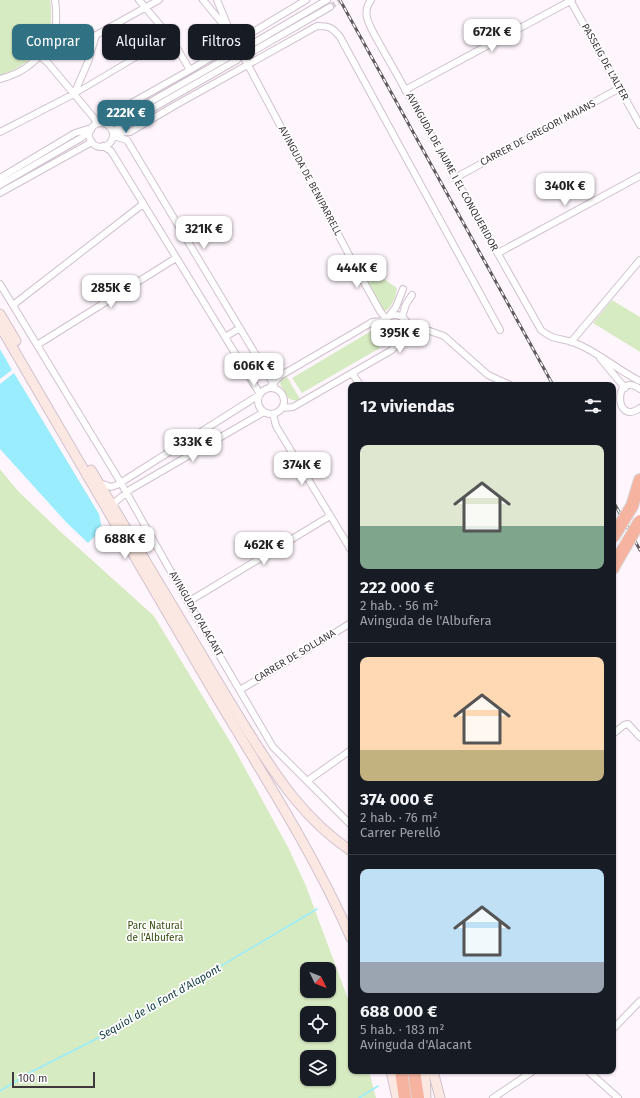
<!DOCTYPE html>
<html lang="es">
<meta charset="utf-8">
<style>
body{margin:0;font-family:"Fira Sans",sans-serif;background:#20242c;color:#f1f3f6;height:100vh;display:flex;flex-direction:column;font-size:15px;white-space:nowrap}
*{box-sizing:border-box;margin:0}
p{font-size:13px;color:#9ea1a6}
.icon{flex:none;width:22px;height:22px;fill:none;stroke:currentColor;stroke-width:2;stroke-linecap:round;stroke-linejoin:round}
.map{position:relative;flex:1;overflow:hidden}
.sheet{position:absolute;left:348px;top:382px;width:268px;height:692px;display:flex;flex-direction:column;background:#171b24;border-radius:8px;box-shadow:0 1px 3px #0004}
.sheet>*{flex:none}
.guide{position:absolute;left:12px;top:24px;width:276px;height:36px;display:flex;gap:8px}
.needle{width:26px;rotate:133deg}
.buttons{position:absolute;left:300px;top:962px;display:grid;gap:8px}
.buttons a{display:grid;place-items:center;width:36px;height:36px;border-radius:8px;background:#171b24;box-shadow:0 1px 3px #0004;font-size:20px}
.scale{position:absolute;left:12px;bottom:10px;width:83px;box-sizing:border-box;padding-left:4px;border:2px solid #3f393e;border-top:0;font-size:11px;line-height:14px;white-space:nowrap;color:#3f393e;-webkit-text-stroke:3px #fff;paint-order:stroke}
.price{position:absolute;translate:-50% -34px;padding:0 9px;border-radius:8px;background:#fff;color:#222;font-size:13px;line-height:26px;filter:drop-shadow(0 1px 2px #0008)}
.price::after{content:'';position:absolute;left:50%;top:24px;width:12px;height:9px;margin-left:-6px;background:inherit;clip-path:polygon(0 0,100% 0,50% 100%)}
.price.on{background:#307184;color:#fff}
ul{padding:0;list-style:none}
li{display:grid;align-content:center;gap:8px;height:212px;padding:0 12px}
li+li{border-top:1px solid #363941}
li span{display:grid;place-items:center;height:124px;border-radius:8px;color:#555}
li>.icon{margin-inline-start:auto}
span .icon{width:72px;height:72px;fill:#fffc;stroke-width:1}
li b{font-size:17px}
h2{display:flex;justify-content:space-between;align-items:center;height:48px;padding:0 12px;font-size:17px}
.pill{padding:0 14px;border-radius:8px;background:#171b24;box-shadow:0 1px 3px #0004;font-size:14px;line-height:36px}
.pill.on{background:#307184;color:#fff}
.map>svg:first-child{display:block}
</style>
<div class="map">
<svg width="640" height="1098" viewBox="0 0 640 1098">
<rect width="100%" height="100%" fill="#fff6fd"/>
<path fill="#d7ebc3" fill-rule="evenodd" d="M 0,0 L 50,0 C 52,13 52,31 45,43 C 37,57 16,71 0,75 Z
M 361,263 L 397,288 C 396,297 393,305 386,311 L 383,310 L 359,266 Z
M 612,300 L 640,317 L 640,352 L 593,323 Z
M 371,331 L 380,348 L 302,393 L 292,378 Z
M 286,375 L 300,399 L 297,401 L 289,399 L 280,384 L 282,378 Z
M 0,469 L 18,491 L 62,533 L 154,616 L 234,748 L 289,849 L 306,886 L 351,1007 L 351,1071 L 369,1071 L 376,1098 L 0,1098 ZM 307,969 L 329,969 L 329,991 L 307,991 ZM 307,1013 L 329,1013 L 329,1035 L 307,1035 ZM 307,1057 L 329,1057 L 329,1079 L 307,1079 Z"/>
<path fill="#9aedfc" d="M 0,349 L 12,370 L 0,379 Z
M 14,373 L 99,514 L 102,529 L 88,543 L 66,522 L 0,449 L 0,384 Z"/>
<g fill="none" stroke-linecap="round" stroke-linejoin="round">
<path stroke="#9aedfc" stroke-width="1.5" d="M 0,1091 L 29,1073 L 110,1032 L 317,909
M 359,1098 L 378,1086"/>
<path stroke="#d9d0d7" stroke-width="6" stroke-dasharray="6 3" stroke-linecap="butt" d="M 330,7 L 341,0"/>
<g stroke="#d0c1ce" stroke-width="7">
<path id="pedestrian" d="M 74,94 L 170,37"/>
</g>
<g stroke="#d0c1ce" stroke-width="8">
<path id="minor" d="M 139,0 L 170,37 L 190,70
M 203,0 L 232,35 L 356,268 L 380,311 L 386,319
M 217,0 L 227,24
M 371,0 C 362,12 368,22 374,34 L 541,330 C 556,342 560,337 575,343 C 599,352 617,370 640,381
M 570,0 L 640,125
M 247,47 L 327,0
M 250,53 L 330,7
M 41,57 L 48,63 L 94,118 L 97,124
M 0,79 C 12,76 23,71 32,63 C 55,43 59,30 55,0
M 405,90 L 572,0
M 102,123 L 112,114 L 190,70 L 306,0
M 104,123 L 124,117 L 234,54
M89 135a12 12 0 1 1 24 0a12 12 0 1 1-24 0Z
M 113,131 L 237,60
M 0,132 L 74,94 L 88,62 L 96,35 L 159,0
M 113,133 L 130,132 L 174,106 L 317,26 C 329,26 332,27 340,37 L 500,330
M 113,136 L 127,140 L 271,380 L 275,388
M 103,146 L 111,151 L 260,394
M 0,178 L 75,133 L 91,128
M 455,178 L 620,88
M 0,185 L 81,138 L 91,130
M 0,193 L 92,142
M 498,253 L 640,176
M 0,284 L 121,483 L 188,602 L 273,747 L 351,825
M 13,305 L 143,204
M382 328a13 13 0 1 1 26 0a13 13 0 1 1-26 0Z
M 389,316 L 396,307 L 403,289
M 402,317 L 406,304 L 412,295
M 408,331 L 424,329 L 444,336 L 488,375 L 510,385
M 225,337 L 240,328
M 571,342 L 640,260
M 37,345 L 176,258
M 600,358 L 625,388
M 352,373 L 360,385
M 270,387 L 280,376 L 369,324 L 372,322 L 384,321
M258 401a13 13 0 1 1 26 0a13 13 0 1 1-26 0Z
M 640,389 C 613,370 614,427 640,408
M 282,408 L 293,407 L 352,373 L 392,350 L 400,340
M 273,414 L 276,426 L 351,550
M 100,483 L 111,487 L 117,485 L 259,395
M 114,508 L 115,502 L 131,489 L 264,412
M 188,602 L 330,516
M 240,690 L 351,623
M 613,734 L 624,725 L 628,724 L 640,737
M 307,781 L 351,750
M 613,1029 L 640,1001
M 588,1071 L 618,1098
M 493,1098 L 533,1071"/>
</g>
<g stroke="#d0c1ce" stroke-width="11">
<path id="secondary" d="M 0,314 L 16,341
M 0,326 C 71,448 142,569 213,691 C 261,772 313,851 351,938
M 91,470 C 128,531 165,593 202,655 C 217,681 233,707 249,733 C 278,779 305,820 351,851
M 391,1071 L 397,1098
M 425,1071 L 426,1098
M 433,1071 L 440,1098"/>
</g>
<g stroke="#d9d7d8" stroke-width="14">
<path id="motorway" d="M 632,506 L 640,480
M 613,568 L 619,557
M 401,1071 L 405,1098
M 414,1071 L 418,1098"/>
</g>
<use href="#pedestrian" stroke="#fff" stroke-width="5"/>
<use href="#minor" stroke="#fff" stroke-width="6"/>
<use href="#secondary" stroke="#fce8e2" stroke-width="9"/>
<use href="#motorway" stroke="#f5b3a0" stroke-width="12"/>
<g stroke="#605a5f" stroke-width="3">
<path id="rail" d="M 340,0 L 553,385
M 613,501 L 640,550"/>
</g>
<use href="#rail" stroke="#fff" stroke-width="1.5" stroke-dasharray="4.5" stroke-linecap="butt"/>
<g stroke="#d9d7d8" stroke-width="14" stroke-linecap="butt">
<path id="motorway-bridge" d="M 613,537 L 632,506
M 619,557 L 640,521"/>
</g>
<use href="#motorway-bridge" stroke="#f5b3a0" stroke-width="12"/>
</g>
<g text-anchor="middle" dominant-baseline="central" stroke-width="3.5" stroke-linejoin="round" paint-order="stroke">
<g font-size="10" fill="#3f393e" stroke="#fff">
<text transform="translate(605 62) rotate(61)">PASSEIG DE L'ALTER</text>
<text transform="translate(538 133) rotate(-28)">CARRER DE GREGORI MAIANS</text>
<text transform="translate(452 172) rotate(61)">AVINGUDA DE JAUME I EL CONQUERIDOR</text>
<text transform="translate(310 181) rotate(62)">AVINGUDA DE BENIPARRELL</text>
<text transform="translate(196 614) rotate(60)">AVINGUDA D'ALACANT</text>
<text transform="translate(295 656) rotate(-31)">CARRER DE SOLLANA</text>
</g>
<g font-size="10" fill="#324a0c" stroke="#fff">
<text x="155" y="926">Parc Natural<tspan x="155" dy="12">de l'Albufera</tspan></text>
</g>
<g font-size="11" font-style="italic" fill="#113940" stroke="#fff">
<text transform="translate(160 1002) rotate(-30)">Sequiol de la Font d’Alapont</text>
</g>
</g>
</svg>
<div class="buttons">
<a><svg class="needle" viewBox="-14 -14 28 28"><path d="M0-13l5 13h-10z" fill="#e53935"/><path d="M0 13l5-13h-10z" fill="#9ea1a6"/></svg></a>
<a><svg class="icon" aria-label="locate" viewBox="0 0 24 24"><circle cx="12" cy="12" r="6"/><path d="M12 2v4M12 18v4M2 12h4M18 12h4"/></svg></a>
<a><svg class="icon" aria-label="layers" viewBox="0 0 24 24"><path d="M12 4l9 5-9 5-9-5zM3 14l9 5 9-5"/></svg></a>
</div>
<div class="scale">100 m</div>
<b class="price" style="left:492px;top:53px">672K €</b>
<b class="price on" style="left:126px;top:134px">222K €</b>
<b class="price" style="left:565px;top:207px">340K €</b>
<b class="price" style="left:204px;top:250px">321K €</b>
<b class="price" style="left:357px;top:289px">444K €</b>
<b class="price" style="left:111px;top:309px">285K €</b>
<b class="price" style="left:400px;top:354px">395K €</b>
<b class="price" style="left:254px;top:387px">606K €</b>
<b class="price" style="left:193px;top:463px">333K €</b>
<b class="price" style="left:302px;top:486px">374K €</b>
<b class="price" style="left:125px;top:560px">688K €</b>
<b class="price" style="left:264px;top:566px">462K €</b>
<div class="guide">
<a class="pill on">Comprar</a>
<a class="pill">Alquilar</a>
<a class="pill">Filtros</a>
</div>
<section class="sheet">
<h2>12 viviendas<svg class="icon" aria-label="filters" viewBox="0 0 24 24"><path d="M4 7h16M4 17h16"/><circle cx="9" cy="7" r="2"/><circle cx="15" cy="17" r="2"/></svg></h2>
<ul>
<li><span style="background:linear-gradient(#dfe7d0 65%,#7fa58c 0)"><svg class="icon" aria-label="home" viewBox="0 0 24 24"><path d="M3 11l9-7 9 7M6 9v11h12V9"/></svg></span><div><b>222 000 €</b><p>2 hab. · 56 m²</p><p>Avinguda de l'Albufera</p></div></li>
<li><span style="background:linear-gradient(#ffd9b3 75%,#c2b280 0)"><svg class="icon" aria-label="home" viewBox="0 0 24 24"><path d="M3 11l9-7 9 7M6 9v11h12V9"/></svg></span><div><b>374 000 €</b><p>2 hab. · 76 m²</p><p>Carrer Perelló</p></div></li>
<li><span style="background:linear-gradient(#bfe0f5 75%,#9aa5b1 0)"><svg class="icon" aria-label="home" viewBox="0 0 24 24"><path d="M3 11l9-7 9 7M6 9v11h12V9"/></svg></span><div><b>688 000 €</b><p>5 hab. · 183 m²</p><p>Avinguda d'Alacant</p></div></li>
</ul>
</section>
</div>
